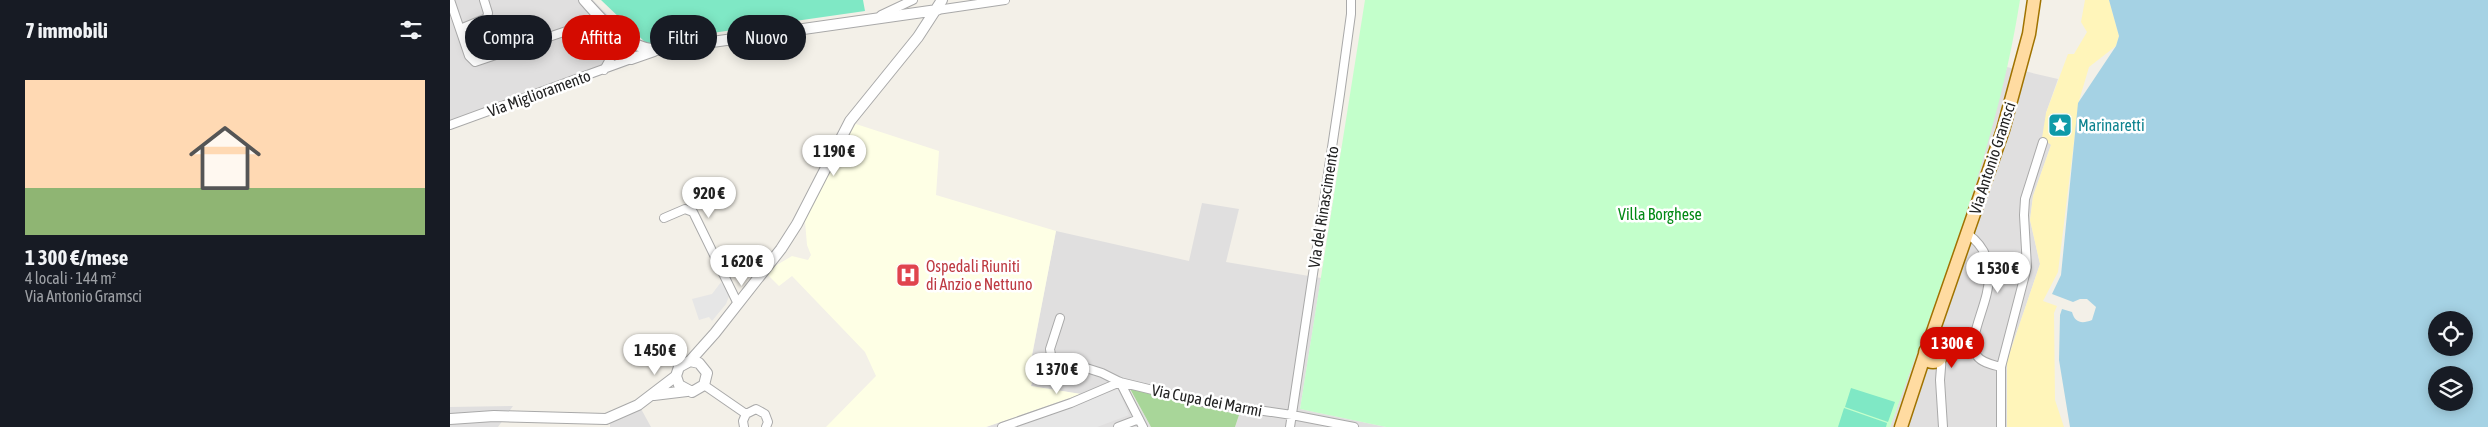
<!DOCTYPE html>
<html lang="it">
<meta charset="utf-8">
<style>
body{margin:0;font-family:"Asap Condensed",sans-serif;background:#242831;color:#f1f3f6;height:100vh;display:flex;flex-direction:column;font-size:19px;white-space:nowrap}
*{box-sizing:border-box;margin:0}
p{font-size:16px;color:#9ea1a6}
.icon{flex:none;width:28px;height:28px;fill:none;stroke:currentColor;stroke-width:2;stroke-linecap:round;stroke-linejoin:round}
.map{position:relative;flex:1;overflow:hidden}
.sheet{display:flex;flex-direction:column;background:#171b24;width:450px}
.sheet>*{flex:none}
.hud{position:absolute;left:15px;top:15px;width:475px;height:45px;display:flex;gap:10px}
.controls{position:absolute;left:1978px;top:311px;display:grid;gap:10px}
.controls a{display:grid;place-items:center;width:45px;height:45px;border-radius:50%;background:#171b24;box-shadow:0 2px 12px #0003;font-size:25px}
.price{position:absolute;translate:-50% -42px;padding:0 11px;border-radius:18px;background:#fff;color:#222;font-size:16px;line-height:32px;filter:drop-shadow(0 1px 2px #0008)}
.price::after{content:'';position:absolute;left:50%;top:30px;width:15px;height:11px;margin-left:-8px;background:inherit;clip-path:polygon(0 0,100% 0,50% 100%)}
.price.active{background:#d40b00;color:#fff}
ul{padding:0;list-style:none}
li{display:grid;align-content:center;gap:10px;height:265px;padding:0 25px}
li+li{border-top:1px solid #363941}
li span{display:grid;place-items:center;height:155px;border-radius:0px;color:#555}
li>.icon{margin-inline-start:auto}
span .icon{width:90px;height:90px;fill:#fffc;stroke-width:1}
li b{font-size:21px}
h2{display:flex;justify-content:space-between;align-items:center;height:60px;padding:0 25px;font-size:21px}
.chip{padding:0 18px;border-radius:22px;background:#171b24;box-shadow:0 2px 12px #0003;font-size:18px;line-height:45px}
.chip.active{background:#d40b00;color:#fff}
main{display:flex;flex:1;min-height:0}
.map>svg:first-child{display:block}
</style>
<main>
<section class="sheet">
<h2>7 immobili<svg class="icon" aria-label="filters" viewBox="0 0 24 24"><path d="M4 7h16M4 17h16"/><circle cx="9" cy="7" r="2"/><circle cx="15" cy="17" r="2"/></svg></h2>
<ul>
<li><span style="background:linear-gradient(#ffd9b3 70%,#8fb573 0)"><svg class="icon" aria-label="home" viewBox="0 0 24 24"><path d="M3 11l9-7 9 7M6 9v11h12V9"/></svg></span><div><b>1 300 €/mese</b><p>4 locali · 144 m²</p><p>Via Antonio Gramsci</p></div></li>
</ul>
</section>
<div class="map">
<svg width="2038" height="427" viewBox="0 0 2038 427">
<rect width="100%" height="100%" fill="#f3f0e8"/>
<path fill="#e0dfdf" d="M 0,0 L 143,0 L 200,58 L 0,128 Z
M 1557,67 L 1608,79 L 1596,113 L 1601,145 L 1583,196 L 1580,220 L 1590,264 L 1557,361 L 1557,427 L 1440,427 L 1516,211 Z
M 752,203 L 789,209 L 776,262 L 871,278 L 850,409 L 936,427 L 785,427 L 789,415 L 679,388 L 701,427 L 536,427 L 630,394 L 581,386 L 586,368 L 582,356 L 606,231 L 739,261 Z
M 63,406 L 48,427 L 0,427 L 0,407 Z
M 190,407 L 201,427 L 160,427 L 160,423 Z"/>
<path fill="#feffe5" d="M 406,124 L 489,151 L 486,195 L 606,231 L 582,355 L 586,368 L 581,386 L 631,394 L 536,427 L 376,427 L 426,376 L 415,352 L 342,276 L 329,286 L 317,274 L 325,266 L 342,256 L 358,260 L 361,255 L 357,245 L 355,221 L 394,142 Z"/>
<path fill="#a8d699" d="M 679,387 L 789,415 L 785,427 L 701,427 Z"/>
<path fill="#fff5ba" d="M 1635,0 L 1659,0 L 1669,36 L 1666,46 L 1639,67 L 1629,101 L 1608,272 L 1593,301 L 1607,306 L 1604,313 L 1605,400 L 1614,427 L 1557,427 L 1557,361 L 1590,264 L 1580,220 L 1583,196 L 1601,145 L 1592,138 L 1596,113 L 1618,54 L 1624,54 L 1637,32 L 1631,22 Z"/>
<path fill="#c3ffcb" d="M 915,0 L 1570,0 C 1547,147 1490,288 1440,427 L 936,427 L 850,409 Z"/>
<path fill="#7fe8c5" d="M 151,0 L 413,0 L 415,11 L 214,40 C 208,45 203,46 196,43 Z
M 1401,388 L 1445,402 L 1438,422 L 1395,407 Z
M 1394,408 L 1437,423 L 1436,427 L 1388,427 Z"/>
<path fill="#e6e6e6" d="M 271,282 L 280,294 L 276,304 L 262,321 L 259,317 L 249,320 L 242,299 L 262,294 Z
M 668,389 L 679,415 L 647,427 L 564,427 Z"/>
<path fill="#a5d2e4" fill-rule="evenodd" d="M 1659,0 L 2038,0 L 2038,427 L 1620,427 L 1609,360 L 1610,315 L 1612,309 L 1622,312 C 1625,323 1632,324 1642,320 L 1646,307 L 1637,299 L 1630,299 L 1623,302 L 1602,294 L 1611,275 L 1628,103 L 1666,46 L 1669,36 ZM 1986,320 L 2014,320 L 2014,348 L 1986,348 ZM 1986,375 L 2014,375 L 2014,402 L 1986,402 Z"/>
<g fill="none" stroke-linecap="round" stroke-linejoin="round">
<g stroke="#a9a9a9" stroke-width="10">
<path id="minor" d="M 0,0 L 19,56 L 25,62 L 152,19
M 487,10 L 555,0
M 431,15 L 463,0
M 10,29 L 37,18 L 38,13 L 34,0
M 154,70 L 164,52 L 164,39
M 0,125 L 181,59 L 164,39 L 158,28
M 214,218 L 235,209 L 243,212 L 288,304
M 1518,234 C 1569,272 1510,330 1527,356 C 1532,363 1544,365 1551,367
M 610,318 L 600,349 L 601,355 L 605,358 L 652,373 L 670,382 L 752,402 L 842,415 L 904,427
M 1492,355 L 1490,380 L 1493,427
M 254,385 L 296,414
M 294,427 L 293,421 L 296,414 L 306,409 L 315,414 L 318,422 L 316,427
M 552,427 L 621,403 L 670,382 L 693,427
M 668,427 L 689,419
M 840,427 L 890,94 L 901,14 L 901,0
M 1551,427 L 1551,367 L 1577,267 L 1574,215 L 1575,199 L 1593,142"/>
</g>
<g stroke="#a9a9a9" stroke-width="12">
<path id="tertiary" d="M 134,0 C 155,23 173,46 206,50 L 487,10
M 179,42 L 181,59 L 204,51
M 240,361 L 249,363 L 257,373 L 254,385 L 242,392 L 229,385 L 226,376 L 229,367 L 240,361 L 265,333 L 331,249 L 347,224 L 400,121 L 468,37 L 492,0
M 204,395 L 237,391
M 0,419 L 44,416 L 156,419 L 188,405 L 226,376"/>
</g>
<g stroke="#a07300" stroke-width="15">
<path id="primary" d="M1475 354a8 8 0 1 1 16 0a8 8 0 1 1-16 0Z
M 1477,349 L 1553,130 L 1579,34 L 1584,0
M 1451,427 L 1476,351"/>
</g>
<use href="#minor" stroke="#fff" stroke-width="8"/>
<use href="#tertiary" stroke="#fff" stroke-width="10"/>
<use href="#primary" stroke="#ffdba1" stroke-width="12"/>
</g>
<defs>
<g id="sight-square" transform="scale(1.25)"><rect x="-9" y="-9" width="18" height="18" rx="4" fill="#0f9aa8" stroke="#fff"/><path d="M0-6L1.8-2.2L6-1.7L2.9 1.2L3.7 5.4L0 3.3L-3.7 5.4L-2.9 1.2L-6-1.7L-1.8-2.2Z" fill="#fff"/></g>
<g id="hospital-square" transform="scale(1.25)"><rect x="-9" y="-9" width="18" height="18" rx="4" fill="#e0444e" stroke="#fff"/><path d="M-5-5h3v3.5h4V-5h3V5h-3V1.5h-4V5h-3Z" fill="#fff"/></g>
</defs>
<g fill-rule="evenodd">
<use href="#sight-square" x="1610" y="125"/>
<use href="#hospital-square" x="458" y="275"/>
</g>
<g text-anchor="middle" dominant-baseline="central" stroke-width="5" stroke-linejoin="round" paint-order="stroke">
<g font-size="16" fill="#222" stroke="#fff">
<text transform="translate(89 93) rotate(-20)">Via Miglioramento</text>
<text transform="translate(1542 158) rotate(-72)">Via Antonio Gramsci</text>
<text transform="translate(873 207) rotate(-81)">Via del Rinascimento</text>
<text transform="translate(757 400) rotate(11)">Via Cupa dei Marmi</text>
</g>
<g font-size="16" fill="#0d838f" stroke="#fff" text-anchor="start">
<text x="1628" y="125">Marinaretti</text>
</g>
<g font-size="16" fill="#028914" stroke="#fff">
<text x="1210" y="214">Villa Borghese</text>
</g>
<g font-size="16" fill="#be3a42" stroke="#fff" text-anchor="start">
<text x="476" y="266">Ospedali Riuniti<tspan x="476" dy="18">di Anzio e Nettuno</tspan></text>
</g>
</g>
</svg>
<div class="controls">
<a><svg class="icon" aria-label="locate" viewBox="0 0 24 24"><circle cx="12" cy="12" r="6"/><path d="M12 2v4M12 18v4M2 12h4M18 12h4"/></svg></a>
<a><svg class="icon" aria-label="layers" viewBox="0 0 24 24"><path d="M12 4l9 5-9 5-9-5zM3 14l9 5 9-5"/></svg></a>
</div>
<b class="price" style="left:384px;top:177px">1 190 €</b>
<b class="price" style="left:259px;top:219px">920 €</b>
<b class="price" style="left:292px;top:287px">1 620 €</b>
<b class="price" style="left:1548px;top:294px">1 530 €</b>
<b class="price active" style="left:1502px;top:369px">1 300 €</b>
<b class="price" style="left:205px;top:376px">1 450 €</b>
<b class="price" style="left:607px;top:395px">1 370 €</b>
<div class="hud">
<a class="chip">Compra</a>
<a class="chip active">Affitta</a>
<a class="chip">Filtri</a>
<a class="chip">Nuovo</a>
</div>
</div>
</main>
